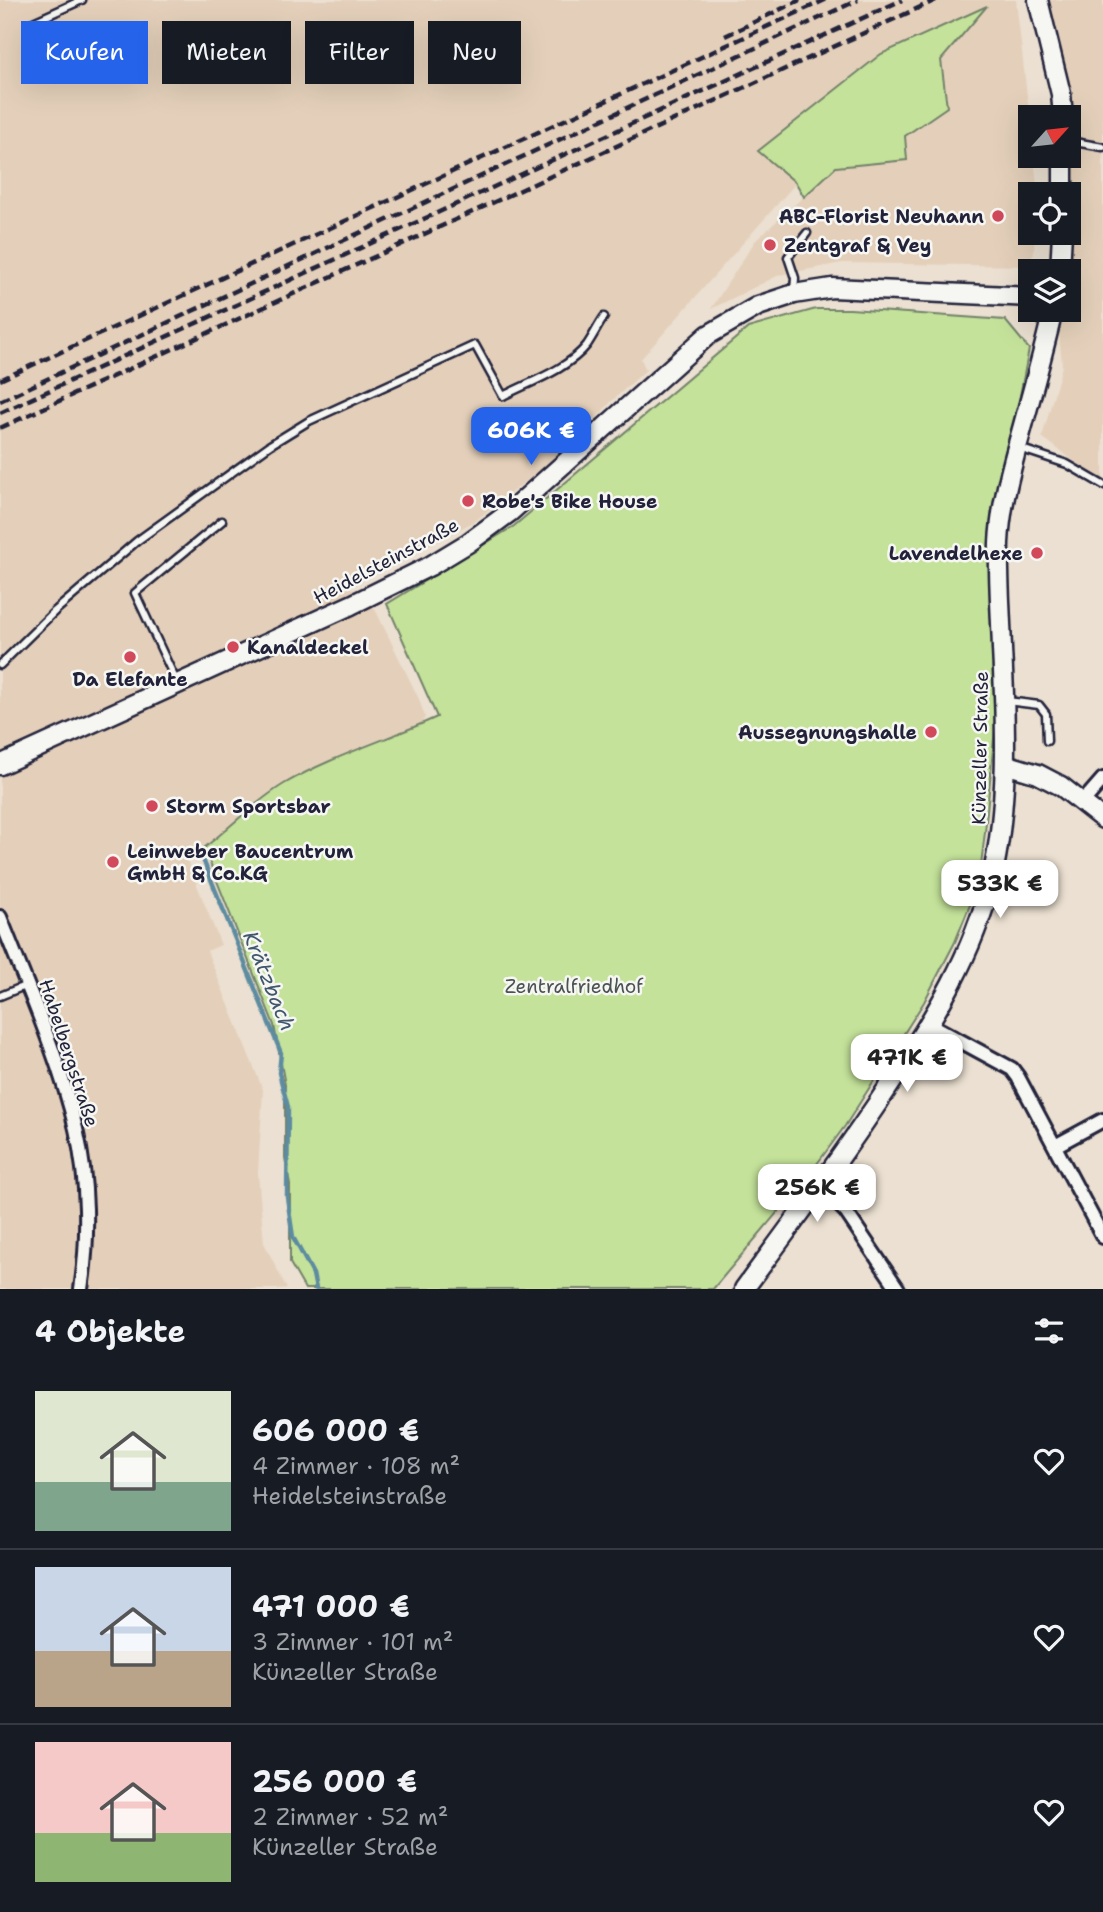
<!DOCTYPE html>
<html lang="de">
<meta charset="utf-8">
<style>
body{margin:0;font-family:"Shantell Sans",sans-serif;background:#20242c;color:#f1f3f6;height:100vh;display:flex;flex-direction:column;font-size:26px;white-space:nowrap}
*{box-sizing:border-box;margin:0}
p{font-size:23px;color:#9ea1a6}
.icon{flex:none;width:38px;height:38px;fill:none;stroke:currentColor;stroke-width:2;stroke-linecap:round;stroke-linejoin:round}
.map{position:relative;height:1289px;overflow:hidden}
.sheet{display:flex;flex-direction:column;background:#171b24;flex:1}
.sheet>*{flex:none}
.guide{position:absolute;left:21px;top:21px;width:700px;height:63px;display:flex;gap:14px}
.needle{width:46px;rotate:63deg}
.tools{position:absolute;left:1018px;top:105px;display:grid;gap:14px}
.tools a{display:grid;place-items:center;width:63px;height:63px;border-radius:0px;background:#171b24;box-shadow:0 7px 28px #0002;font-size:35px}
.price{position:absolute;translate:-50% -60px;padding:0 16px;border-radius:14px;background:#fff;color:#222;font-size:23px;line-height:46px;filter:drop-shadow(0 2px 4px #0008)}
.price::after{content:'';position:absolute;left:50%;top:42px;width:21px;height:16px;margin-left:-10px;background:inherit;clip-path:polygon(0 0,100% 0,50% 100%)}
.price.selected{background:#2563eb;color:#fff}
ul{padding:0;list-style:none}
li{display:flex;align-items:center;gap:21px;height:175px;padding:0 35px}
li+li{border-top:2px solid #363941}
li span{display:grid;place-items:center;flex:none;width:196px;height:140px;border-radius:0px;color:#555}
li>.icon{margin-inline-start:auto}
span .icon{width:84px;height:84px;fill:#fffc;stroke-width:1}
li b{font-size:30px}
h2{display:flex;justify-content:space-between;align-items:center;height:84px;padding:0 35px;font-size:30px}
.tag{padding:0 24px;border-radius:0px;background:#171b24;box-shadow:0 7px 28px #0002;font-size:24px;line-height:63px}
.tag.selected{background:#2563eb;color:#fff}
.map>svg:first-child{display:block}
</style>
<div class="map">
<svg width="1103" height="1289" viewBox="0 0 1103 1289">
<rect width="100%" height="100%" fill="#ebe0d1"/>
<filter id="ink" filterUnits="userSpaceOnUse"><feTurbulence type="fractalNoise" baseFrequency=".0143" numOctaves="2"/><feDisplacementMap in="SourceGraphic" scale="14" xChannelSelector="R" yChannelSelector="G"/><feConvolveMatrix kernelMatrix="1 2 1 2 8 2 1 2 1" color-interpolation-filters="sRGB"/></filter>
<g filter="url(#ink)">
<path fill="#e4d0ba" d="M 0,0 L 1016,0 L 1031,130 L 1031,156 L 1034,156 L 1037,186 L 1037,194 L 1031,194 L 1031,233 L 1035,233 L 1034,253 L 1025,266 L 842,263 L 779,275 L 711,309 L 755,241 L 836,167 L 907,159 L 905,136 L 947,107 L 941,60 L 985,7 L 759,152 L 796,183 L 641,359 L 646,370 L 612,401 L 566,450 L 475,521 L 350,587 L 375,609 L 419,699 L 425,717 L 422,723 L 310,769 L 281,786 L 204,848 L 185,855 L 221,945 L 207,951 L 263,1090 L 258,1173 L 264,1243 L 287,1289 L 0,1289 Z
M 1040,0 L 1103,0 L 1103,483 L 1042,437 L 1062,366 L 1057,310 L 1069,310 L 1069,271 L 1060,271 L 1069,233 L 1069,117 Z"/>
<path fill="#c4e29a" stroke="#73826a" stroke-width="2" d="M 987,6 L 941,60 L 947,107 L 905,136 L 907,160 L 836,167 L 804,197 L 796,183 L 758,151 L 881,54 Z
M 816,309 L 850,309 L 1005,320 L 1029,349 L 1015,422 L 995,499 L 991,529 L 989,575 L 996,678 L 996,718 L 985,832 L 981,865 L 970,905 L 955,942 L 924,1002 L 845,1126 L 808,1176 L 713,1289 L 305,1289 L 290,1263 L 290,1185 L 285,1158 L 285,1085 L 274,1025 L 204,848 C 230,827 256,801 284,784 C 332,756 387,740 437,717 L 387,604 L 514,526 L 748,328 Z"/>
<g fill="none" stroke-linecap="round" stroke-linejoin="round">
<path stroke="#5d8ba0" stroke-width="4.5" d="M 200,852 L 281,1053 L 279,1073 L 288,1107 L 287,1197 L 293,1237 L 313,1274 L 316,1289"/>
<g stroke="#22223b" stroke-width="11">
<path id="lane" d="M 31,23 L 82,0
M 1069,141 L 1103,147
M 794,292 L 795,278 L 788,257 L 807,233
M 1019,448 L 1067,464 L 1103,485
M 0,665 L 55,611 L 137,541 L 270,445 L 309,421 L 475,345 L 503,396 C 530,382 567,370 587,345 C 593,336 598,326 604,317
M 177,683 L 135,593 L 222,521
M 1007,701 L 1039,705 L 1046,714 L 1047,741
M 0,996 L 27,985"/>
</g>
<g stroke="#22223b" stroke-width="18">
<path id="street" d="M 1082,803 L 1103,779
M 0,917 C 27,986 59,1057 76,1129 C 88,1180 89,1238 81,1289
M 929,1024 L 1012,1069 L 1018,1077 L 1103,1237
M 1055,1146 L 1103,1120
M 821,1187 L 846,1212 L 898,1289"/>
</g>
<g stroke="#22223b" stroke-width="23">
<path id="secondary" d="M 1038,0 L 1061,94 L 1063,117
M 1063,194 L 1063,156
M 1060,271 L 1062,233
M 1005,764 L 1038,774 L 1061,786 L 1103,819
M 0,765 L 351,605 L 430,566 L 468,543 L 510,512 L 708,335 L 758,306 L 794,294 L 832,288 L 1031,297
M 744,1289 C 796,1219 847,1150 895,1077 C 935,1016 973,954 991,882 C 1009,806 1006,727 1002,649 C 1001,614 998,578 999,543 C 1001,500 1014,459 1025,418 C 1035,382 1045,346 1053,310"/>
</g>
<use href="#lane" stroke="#f6f6f2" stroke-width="6"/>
<use href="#street" stroke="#f6f6f2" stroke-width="12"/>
<use href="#secondary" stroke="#f6f6f2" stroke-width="18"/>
<path stroke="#22223b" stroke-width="4.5" stroke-dasharray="10 5" stroke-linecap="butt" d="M 725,36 L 800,0
M 0,380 L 825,0
M 0,401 L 858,0
M 0,413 L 902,0
M 0,428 L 936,0"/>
</g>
</g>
<g fill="#d1495b" stroke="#f6f6f2" stroke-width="2.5">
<circle cx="998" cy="216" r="7"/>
<circle cx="770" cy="245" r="7"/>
<circle cx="468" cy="501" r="7"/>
<circle cx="1037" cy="553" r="7"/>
<circle cx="233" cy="647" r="7"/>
<circle cx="130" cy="657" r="7"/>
<circle cx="931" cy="732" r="7"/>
<circle cx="152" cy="806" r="7"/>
<circle cx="113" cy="862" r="7"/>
</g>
<g text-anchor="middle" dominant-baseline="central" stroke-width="5" stroke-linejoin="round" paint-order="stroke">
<g font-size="19" font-weight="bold" fill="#22223b" stroke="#f6f6f2" text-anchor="start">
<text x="984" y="216" text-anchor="end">ABC-Florist Neuhann</text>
<text x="784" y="245">Zentgraf &amp; Vey</text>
<text x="482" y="501">Robe's Bike House</text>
<text x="1023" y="553" text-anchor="end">Lavendelhexe</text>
<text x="247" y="647">Kanaldeckel</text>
<text x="130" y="679" text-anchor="middle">Da Elefante</text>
<text x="917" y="732" text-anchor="end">Aussegnungshalle</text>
<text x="166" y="806">Storm Sportsbar</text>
<text x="127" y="851">Leinweber Baucentrum<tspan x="127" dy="22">GmbH &amp; Co.KG</tspan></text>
</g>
<g font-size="19" fill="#22223b" stroke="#f6f6f2">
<text transform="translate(386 561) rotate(-28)">Heidelsteinstraße</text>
<text transform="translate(980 748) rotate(-89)">Künzeller Straße</text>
<text transform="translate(69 1053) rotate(72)">Habelbergstraße</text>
</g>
<g font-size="19" fill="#4a5253" stroke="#f6f6f2">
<text x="574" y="986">Zentralfriedhof</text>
</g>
<g font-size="21" font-style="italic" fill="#40576e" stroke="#f6f6f2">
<text transform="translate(269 981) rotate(68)">Krätzbach</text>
</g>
</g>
</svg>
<div class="tools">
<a><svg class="needle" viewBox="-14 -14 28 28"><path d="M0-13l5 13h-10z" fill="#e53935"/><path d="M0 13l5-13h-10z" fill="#9ea1a6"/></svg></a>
<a><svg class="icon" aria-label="locate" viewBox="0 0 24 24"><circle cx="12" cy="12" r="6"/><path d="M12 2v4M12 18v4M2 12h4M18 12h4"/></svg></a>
<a><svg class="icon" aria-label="layers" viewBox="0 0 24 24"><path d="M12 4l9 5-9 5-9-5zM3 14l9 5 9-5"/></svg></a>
</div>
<b class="price selected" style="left:531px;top:467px">606K €</b>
<b class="price" style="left:1000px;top:920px">533K €</b>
<b class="price" style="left:907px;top:1094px">471K €</b>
<b class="price" style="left:817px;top:1224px">256K €</b>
<div class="guide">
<a class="tag selected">Kaufen</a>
<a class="tag">Mieten</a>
<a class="tag">Filter</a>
<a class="tag">Neu</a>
</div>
</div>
<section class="sheet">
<h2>4 Objekte<svg class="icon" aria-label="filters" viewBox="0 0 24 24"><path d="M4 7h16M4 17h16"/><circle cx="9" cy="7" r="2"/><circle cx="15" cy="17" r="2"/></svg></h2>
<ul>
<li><span style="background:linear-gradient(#dfe7d0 65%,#7fa58c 0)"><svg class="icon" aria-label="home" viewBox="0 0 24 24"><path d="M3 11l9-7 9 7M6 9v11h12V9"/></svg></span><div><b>606 000 €</b><p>4 Zimmer · 108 m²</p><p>Heidelsteinstraße</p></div><svg class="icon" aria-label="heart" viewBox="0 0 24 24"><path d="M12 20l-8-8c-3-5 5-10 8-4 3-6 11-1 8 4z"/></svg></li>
<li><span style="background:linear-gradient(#c9d6e8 60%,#b9a48a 0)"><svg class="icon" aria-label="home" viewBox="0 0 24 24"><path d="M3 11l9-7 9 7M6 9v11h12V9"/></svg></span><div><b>471 000 €</b><p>3 Zimmer · 101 m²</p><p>Künzeller Straße</p></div><svg class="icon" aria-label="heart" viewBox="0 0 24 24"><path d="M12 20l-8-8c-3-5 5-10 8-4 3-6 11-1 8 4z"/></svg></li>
<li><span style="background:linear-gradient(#f6c9c9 65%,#8fb573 0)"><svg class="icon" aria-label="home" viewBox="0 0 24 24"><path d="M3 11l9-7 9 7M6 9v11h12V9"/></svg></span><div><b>256 000 €</b><p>2 Zimmer · 52 m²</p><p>Künzeller Straße</p></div><svg class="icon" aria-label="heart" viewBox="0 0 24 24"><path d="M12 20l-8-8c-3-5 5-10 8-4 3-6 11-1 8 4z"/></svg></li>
</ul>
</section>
